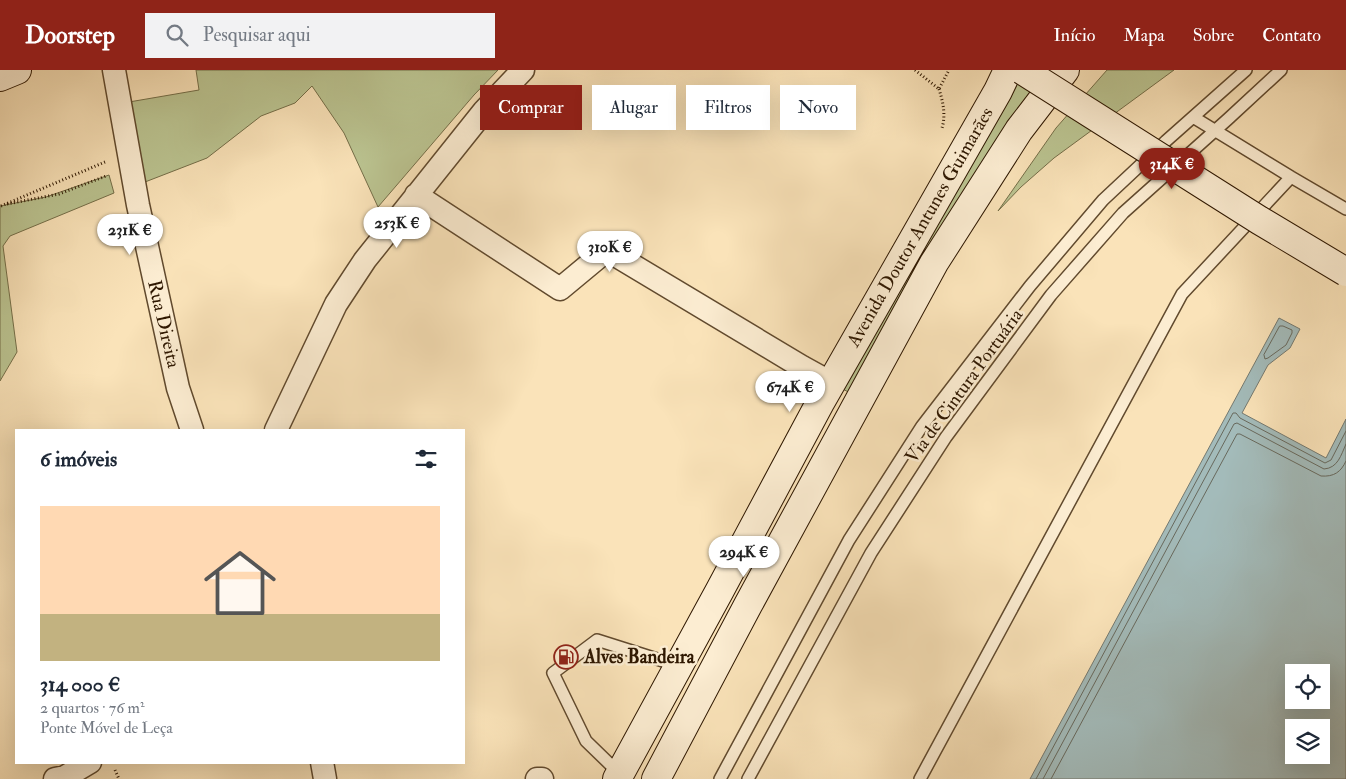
<!DOCTYPE html>
<html lang="pt">
<meta charset="utf-8">
<style>
body{margin:0;font-family:"IM FELL Double Pica",serif;background:#f2f2f3;color:#1f2937;height:100vh;display:flex;flex-direction:column;font-size:19px;white-space:nowrap}
*{box-sizing:border-box;margin:0}
p{font-size:16px;color:#747a83}
.icon{flex:none;width:28px;height:28px;fill:none;stroke:currentColor;stroke-width:2;stroke-linecap:round;stroke-linejoin:round}
.map{position:relative;flex:1;overflow:hidden}
.drawer{position:absolute;left:15px;top:359px;width:450px;height:335px;display:flex;flex-direction:column;background:#fff;border-radius:0px;box-shadow:0 5px 20px #0002}
.drawer>*{flex:none}
.banner{position:absolute;left:480px;top:15px;width:475px;height:45px;display:flex;gap:10px}
.tools{position:absolute;left:1285px;top:594px;display:grid;gap:10px}
.tools a{display:grid;place-items:center;width:45px;height:45px;border-radius:0px;background:#fff;box-shadow:0 5px 20px #0002;font-size:25px}
.price{position:absolute;translate:-50% -42px;padding:0 11px;border-radius:18px;background:#fff;color:#222;font-size:16px;line-height:32px;filter:drop-shadow(0 1px 2px #0008)}
.price::after{content:'';position:absolute;left:50%;top:30px;width:15px;height:11px;margin-left:-8px;background:inherit;clip-path:polygon(0 0,100% 0,50% 100%)}
.price.selected{background:#8f2418;color:#fff}
ul{padding:0;list-style:none}
li{display:grid;align-content:center;gap:10px;height:265px;padding:0 25px}
li span{display:grid;place-items:center;height:155px;border-radius:0px;color:#555}
li>.icon{margin-inline-start:auto}
span .icon{width:90px;height:90px;fill:#fffc;stroke-width:1}
li b{font-size:21px}
h2{display:flex;justify-content:space-between;align-items:center;height:60px;padding:0 25px;font-size:21px}
.tag{padding:0 18px;border-radius:0px;background:#fff;box-shadow:0 5px 20px #0002;font-size:18px;line-height:45px}
.tag.selected{background:#8f2418;color:#fff}
header{display:flex;align-items:center;gap:30px;box-sizing:border-box;height:70px;padding:0 25px;background:#8f2418;color:#fff}
header strong{font-size:24px}
nav{display:flex;gap:28px;margin-inline-start:auto;font-size:18px}
.search{width:350px;height:45px;background:#f2f2f3;display:flex;align-items:center;gap:12px;box-sizing:border-box;padding:0 18px;border-radius:0px;color:#747a83;font-size:19px}
.map>svg:first-child{display:block}
</style>
<header>
<strong>Doorstep</strong>
<div class="search"><svg class="icon" aria-label="search" viewBox="0 0 24 24"><circle cx="10" cy="10" r="6"/><path d="M15 15l6 6"/></svg>Pesquisar aqui</div>
<nav><a>Início</a><a>Mapa</a><a>Sobre</a><a>Contato</a></nav>
</header>
<div class="map">
<svg width="1346" height="709" viewBox="0 0 1346 709">
<rect width="100%" height="100%" fill="#fae3b9"/>
<filter id="stains"><feTurbulence type="fractalNoise" baseFrequency=".004" numOctaves="4"/><feColorMatrix values="0 0 0 0 .2 0 0 0 0 .09 0 0 0 0 .02 0 0 0 .5 -.17"/></filter>
<radialGradient id="worn" r=".72"><stop offset=".6" stop-color="#630" stop-opacity="0"/><stop offset="1" stop-color="#630" stop-opacity=".3"/></radialGradient>
<path fill="#bbc491" stroke="#746e48" d="M 196,0 L 498,0 L 474,25 L 378,137 L 344,63 L 312,16 L 295,33 L 261,46 L 207,88 L 145,112 L 129,32 L 199,20 Z
M 1008,0 L 1065,0 L 860,328 L 831,313 Z
M 1107,0 L 1174,0 L 1054,88 L 1021,117 L 998,141 L 1056,58 Z
M 109,105 L 114,123 L 10,166 L 3,176 L 17,282 L 0,311 L 0,136 L 46,127 Z"/>
<path fill="#a3bbba" stroke="#747970" fill-rule="evenodd" d="M 1279,248 L 1300,259 L 1290,278 L 1268,295 L 1242,343 L 1326,388 L 1346,349 L 1346,709 L 1030,709 ZM 1294,602 L 1321,602 L 1321,630 L 1294,630 ZM 1294,658 L 1321,658 L 1321,685 L 1294,685 Z"/>
<g fill="none" stroke-linecap="round" stroke-linejoin="round">
<path stroke="#68695d" stroke-width="1" d="M 1280,256 L 1283,256 L 1292,260 L 1292,263 L 1286,275 L 1268,288 L 1265,289 L 1264,285 Z
M 1036,709 L 1233,343 L 1236,343 L 1240,348 L 1325,393 L 1331,390 L 1346,361
M 1043,709 L 1234,354 L 1237,353 L 1324,399 C 1338,398 1341,385 1346,374
M 1051,709 L 1237,364 L 1240,364 L 1321,406 C 1334,407 1341,402 1346,391"/>
<g stroke="#614a2e" stroke-width="14">
<path id="lane" d="M 1193,47 L 1291,107 L 1346,139
M 620,704 L 586,671 L 553,603 L 597,570 L 679,596
M 720,709 L 849,470 L 922,356 L 1030,216 L 1103,130 L 1166,71 L 1246,0
M 748,709 L 871,483 L 946,367 L 1051,225 L 1123,143 L 1228,49 L 1281,0
M 920,709 L 1182,224 L 1291,107"/>
</g>
<g stroke="#614a2e" stroke-width="25">
<path id="street" d="M 114,0 L 138,135 L 178,318 L 192,360
M 416,125 L 560,219 L 607,180 L 802,297 L 831,313
M 276,360 L 336,234 L 365,190 L 484,41 L 523,0
M 322,692 L 325,709
M 55,709 L 65,707 L 90,692
M 537,709 L 542,709"/>
</g>
<g stroke="#2e1700" stroke-width="30">
<path id="secondary" d="M 0,7 L 17,0
M 617,709 L 720,520 L 821,331 L 998,21 L 1008,0
M 656,709 L 748,535 L 934,193 L 1019,60 L 1065,0"/>
</g>
<path stroke="#2e1700" stroke-width="3" stroke-dasharray="1 2.5" stroke-linecap="butt" d="M 915,0 L 939,19 L 949,0
M 939,19 C 943,32 946,45 942,58
M 7,134 L 59,124 L 106,106
M 1,136 L 105,92
M 115,700 L 119,709"/>
<use href="#lane" stroke="#fcedd2" stroke-width="11"/>
<use href="#street" stroke="#fcedd2" stroke-width="22"/>
<use href="#secondary" stroke="#fcedd2" stroke-width="28"/>
<g stroke="#2e1700" stroke-width="30" stroke-linecap="butt">
<path id="secondary-bridge" d="M 1022,0 L 1259,150 L 1346,202"/>
</g>
<use href="#secondary-bridge" stroke="#fcedd2" stroke-width="28"/>
</g>
<defs>
<g id="fuel-ring" transform="scale(1.25)"><circle r="9.5" fill="#fcedd2" stroke="#8f2418" stroke-width="1.5"/><path d="M-5.5-6h7V0h2V4h1.3V-2.5L3-4.5l.8-.8L6-3V5H2.5V1h-1V6h-7ZM-4.2-4.7v3.2H.2V-4.7Z" fill="#8f2418"/></g>
</defs>
<g fill-rule="evenodd">
<use href="#fuel-ring" x="566" y="587"/>
</g>
<g text-anchor="middle" dominant-baseline="central" stroke-width="5" stroke-linejoin="round" paint-order="stroke">
<g font-size="19" fill="#2e1700" stroke="#fcedd2">
<text transform="translate(920 157) rotate(-60)">Avenida Doutor Antunes Guimarães</text>
<text transform="translate(164 254) rotate(77)">Rua Direita</text>
<text transform="translate(964 316) rotate(-54)">Via de Cintura Portuária</text>
</g>
<g font-size="19" font-weight="bold" fill="#2e1700" stroke="#fcedd2" text-anchor="start">
<text x="584" y="587">Alves Bandeira</text>
</g>
</g>
<rect width="100%" height="100%" filter="url(#stains)"/>
<rect width="100%" height="100%" fill="url(#worn)"/>
</svg>
<div class="tools">
<a><svg class="icon" aria-label="locate" viewBox="0 0 24 24"><circle cx="12" cy="12" r="6"/><path d="M12 2v4M12 18v4M2 12h4M18 12h4"/></svg></a>
<a><svg class="icon" aria-label="layers" viewBox="0 0 24 24"><path d="M12 4l9 5-9 5-9-5zM3 14l9 5 9-5"/></svg></a>
</div>
<b class="price selected" style="left:1172px;top:120px">314K €</b>
<b class="price" style="left:397px;top:179px">253K €</b>
<b class="price" style="left:130px;top:186px">231K €</b>
<b class="price" style="left:610px;top:203px">310K €</b>
<b class="price" style="left:790px;top:343px">674K €</b>
<b class="price" style="left:744px;top:508px">294K €</b>
<div class="banner">
<a class="tag selected">Comprar</a>
<a class="tag">Alugar</a>
<a class="tag">Filtros</a>
<a class="tag">Novo</a>
</div>
<section class="drawer">
<h2>6 imóveis<svg class="icon" aria-label="filters" viewBox="0 0 24 24"><path d="M4 7h16M4 17h16"/><circle cx="9" cy="7" r="2"/><circle cx="15" cy="17" r="2"/></svg></h2>
<ul>
<li><span style="background:linear-gradient(#ffd9b3 70%,#c2b280 0)"><svg class="icon" aria-label="home" viewBox="0 0 24 24"><path d="M3 11l9-7 9 7M6 9v11h12V9"/></svg></span><div><b>314 000 €</b><p>2 quartos · 76 m²</p><p>Ponte Móvel de Leça</p></div></li>
</ul>
</section>
</div>
